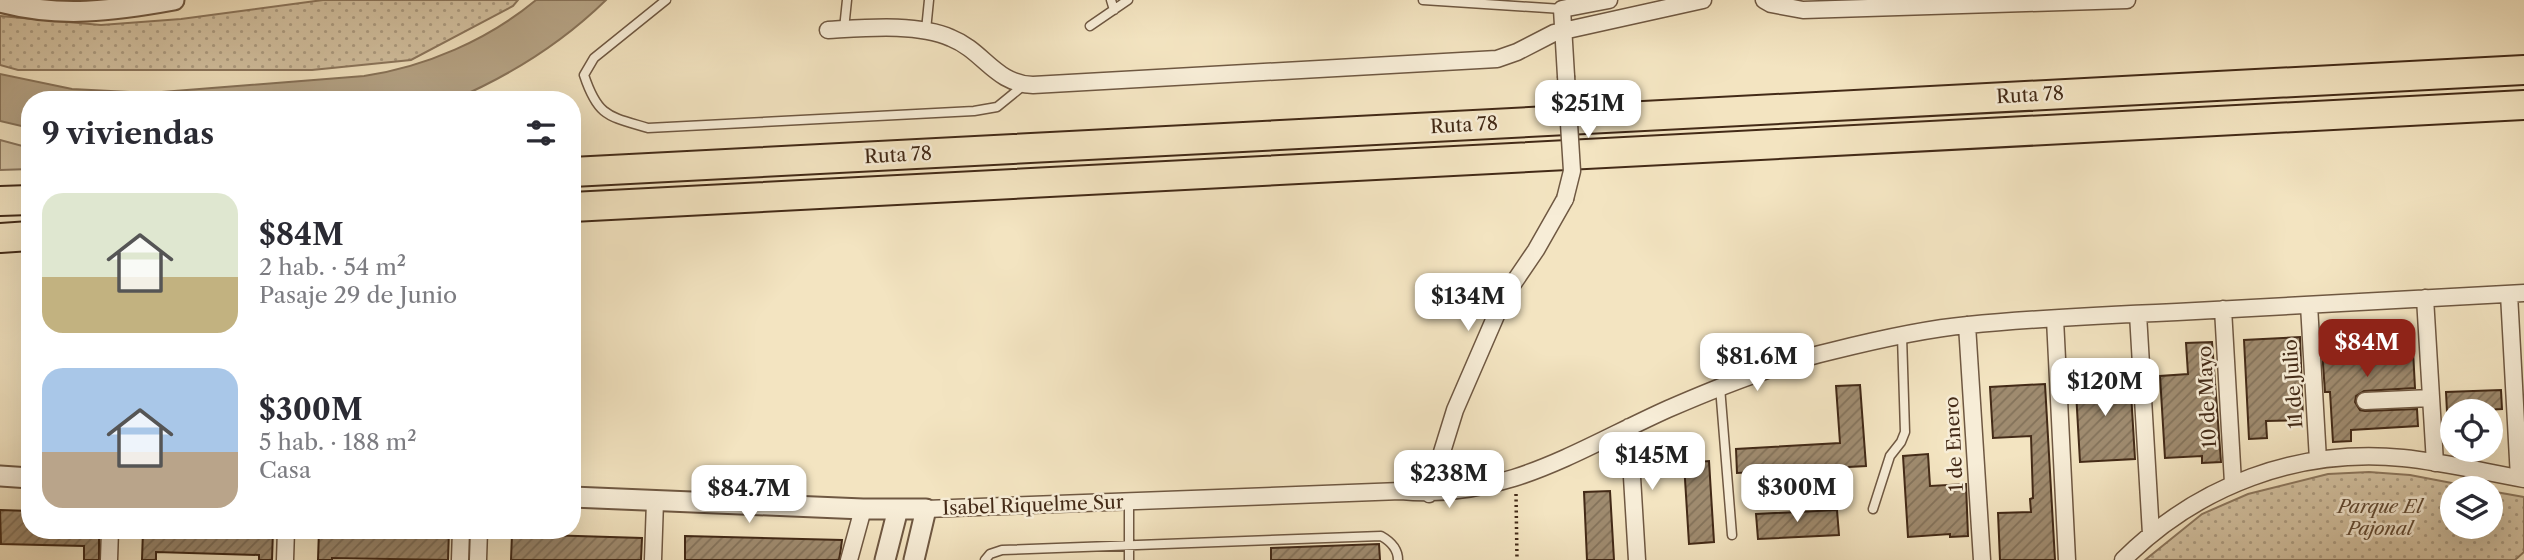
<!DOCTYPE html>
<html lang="es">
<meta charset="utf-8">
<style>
body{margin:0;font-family:"Libre Caslon Text",serif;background:#f2f2f3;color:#2b2b33;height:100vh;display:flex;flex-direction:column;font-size:26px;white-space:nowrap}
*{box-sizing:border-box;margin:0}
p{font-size:23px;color:#7c7c81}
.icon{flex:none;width:38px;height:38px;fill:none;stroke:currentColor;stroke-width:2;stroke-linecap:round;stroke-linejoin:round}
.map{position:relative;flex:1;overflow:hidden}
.panel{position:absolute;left:21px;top:91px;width:560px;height:448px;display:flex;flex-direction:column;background:#fff;border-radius:28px;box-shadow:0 7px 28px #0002}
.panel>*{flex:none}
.buttons{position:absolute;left:2440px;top:399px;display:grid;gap:14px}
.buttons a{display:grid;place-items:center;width:63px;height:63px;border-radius:50%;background:#fff;box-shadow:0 7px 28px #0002;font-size:35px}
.price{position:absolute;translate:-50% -60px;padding:0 16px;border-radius:14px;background:#fff;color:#222;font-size:23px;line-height:46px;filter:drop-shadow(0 2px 4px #0008)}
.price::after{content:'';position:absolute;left:50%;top:42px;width:21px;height:16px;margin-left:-10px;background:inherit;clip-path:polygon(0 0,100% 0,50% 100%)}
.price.current{background:#8f2418;color:#fff}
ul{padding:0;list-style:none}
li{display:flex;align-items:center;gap:21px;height:175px;padding:0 21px}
li span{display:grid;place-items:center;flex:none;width:196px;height:140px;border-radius:21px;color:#555}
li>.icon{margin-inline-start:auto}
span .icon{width:84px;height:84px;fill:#fffc;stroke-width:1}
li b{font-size:30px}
h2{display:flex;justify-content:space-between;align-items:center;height:84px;padding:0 21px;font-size:30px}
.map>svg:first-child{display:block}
</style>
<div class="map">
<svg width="2524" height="560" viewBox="0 0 2524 560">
<defs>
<pattern id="park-dots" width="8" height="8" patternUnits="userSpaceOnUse" patternTransform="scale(1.75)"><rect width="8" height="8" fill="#d5c4a4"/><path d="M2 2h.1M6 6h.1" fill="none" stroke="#ae9f85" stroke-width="1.8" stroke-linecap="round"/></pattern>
<pattern id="building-hatch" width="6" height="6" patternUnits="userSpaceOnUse" patternTransform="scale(1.75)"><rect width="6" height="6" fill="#9f8b6f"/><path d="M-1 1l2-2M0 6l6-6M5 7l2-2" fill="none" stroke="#83725a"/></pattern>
</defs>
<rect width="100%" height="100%" fill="#f3e4c1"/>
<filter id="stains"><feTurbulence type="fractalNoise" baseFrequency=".00286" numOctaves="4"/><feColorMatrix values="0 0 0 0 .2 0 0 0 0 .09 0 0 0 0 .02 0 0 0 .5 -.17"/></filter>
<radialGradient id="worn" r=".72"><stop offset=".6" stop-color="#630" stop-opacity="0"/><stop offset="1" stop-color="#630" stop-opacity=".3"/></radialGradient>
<path fill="#d5c4a4" stroke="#8c775e" stroke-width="2" d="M 0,140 L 30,148 L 30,169 L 0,170 Z"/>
<path fill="url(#park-dots)" stroke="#8c775e" stroke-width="2" d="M 323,0 L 518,0 L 513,6 L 411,60 L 312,70 L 18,70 L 0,65 L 0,16 L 101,25 L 181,19 Z
M 2369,472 L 2410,475 L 2478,488 L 2452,488 L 2452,527 L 2490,527 L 2490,491 L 2524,497 L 2524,552 L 2515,560 L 2145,560 L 2202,514 L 2248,494 L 2328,474 Z"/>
<path fill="#b7a587" stroke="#89745a" stroke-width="2" d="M 536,0 L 606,0 C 562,43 509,76 453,100 L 30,100 L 30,128 L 0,121 L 0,74 L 72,89 L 149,93 L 364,76 C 425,67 488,40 536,0 Z"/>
<path fill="url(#building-hatch)" stroke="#432a17" stroke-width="2" d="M 2412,331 L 2415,388 L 2364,391 L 2356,396 L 2355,402 L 2360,410 L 2365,411 L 2417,409 L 2418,426 L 2351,430 L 2351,441 L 2333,442 L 2330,392 L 2325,392 L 2321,336 Z
M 2300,337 L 2303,420 L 2266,421 L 2267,438 L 2249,439 L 2244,340 Z
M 2212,342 L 2221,462 L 2202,463 L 2202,456 L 2165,458 L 2160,376 L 2188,374 L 2186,343 Z
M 2094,373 L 2094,378 L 2130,376 L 2135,459 L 2080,462 L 2075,374 Z
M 2045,384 L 2055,560 L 2000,560 L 1998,513 L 2031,512 L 2030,499 L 2033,498 L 2031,436 L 1993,438 L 1990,387 Z
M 1860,385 L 1866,466 L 1737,473 L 1736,449 L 1840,443 L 1836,386 Z
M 2501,390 L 2502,409 L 2447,412 L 2446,392 Z
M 1928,454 L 1930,486 L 1966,484 L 1968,536 L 1950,537 L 1950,534 L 1908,537 L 1903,456 Z
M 1709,461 L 1714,542 L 1689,544 L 1684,463 Z
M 1610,491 L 1614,560 L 1587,560 L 1584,492 Z
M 0,510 L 30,511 L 30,530 L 99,530 L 99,560 L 84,560 L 84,546 L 1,544 Z
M 1837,510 L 1839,535 L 1758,539 L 1756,514 Z
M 143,530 L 273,530 L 272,560 L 259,560 L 259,555 L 156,552 L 156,560 L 142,560 Z
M 319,530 L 449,530 L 448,560 L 332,558 L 332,560 L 318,560 Z
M 512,534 L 642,538 L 641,560 L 511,560 Z
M 685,536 L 842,540 L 841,548 L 839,560 L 685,560 Z
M 1379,544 L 1380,560 L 1271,560 L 1271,548 Z"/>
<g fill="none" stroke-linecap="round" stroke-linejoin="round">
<g stroke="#6f5842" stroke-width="11">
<path id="service" d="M 666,0 L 594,58 L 584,75 C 598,117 608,116 648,128 L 974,111 L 997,107 L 1024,85
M 1111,0 L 1114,10
M 1423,0 L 1562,9
M 1090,26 L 1128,0
M 844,29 L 847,0
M 926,30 L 929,0
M 1720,387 L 1732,535
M 1873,509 L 1890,456 L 1901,442 L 1905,432 L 1902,336
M 985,560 L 990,554 L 1002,550 L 1381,536 C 1390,541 1398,549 1398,560
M 1129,560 L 1129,502"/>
</g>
<g stroke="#6f5842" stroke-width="19">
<path id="minor" d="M 1764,0 L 1771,4 L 1803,10 L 2127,0
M 828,30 C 865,28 917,23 951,38 C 984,51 995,84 1033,85 L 1497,59 L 1517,52 L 1554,33 L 1703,0
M 1566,76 L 1562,9 L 1609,0
M 2509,294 L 2519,478
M 2425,298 L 2435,463
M 2309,305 L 2318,460
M 2223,309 L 2233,483
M 2138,314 L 2151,534
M 2055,319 L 2067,560
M 1967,325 L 1982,560
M 2365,401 L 2431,398
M 1629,427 L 1637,560
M 1429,494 L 1455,410 L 1504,297 L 1536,250 L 1565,199
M 926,509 L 1401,491 C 1504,501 1579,449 1668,409 C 1721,386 1776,364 1832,351 C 1876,340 1923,329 1968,325 C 2037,318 2107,315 2177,312 C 2292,306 2408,300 2524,293
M 109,560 L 110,530
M 285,560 L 286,530
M 460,560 L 461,530
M 478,560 L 479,530
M 653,560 L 655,501
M 849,560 L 863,509
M 2123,560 C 2198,485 2298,448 2403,458 C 2444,462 2484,472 2524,479"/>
</g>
<g stroke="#6f5842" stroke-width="23">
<path id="tertiary" d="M 0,2 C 59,18 114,11 174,0
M 0,476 L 30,478
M 572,497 L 863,509 L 926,509 L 914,560
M 885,560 L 898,509"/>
</g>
<g stroke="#432a17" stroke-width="32">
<path id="motorway" d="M 572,172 L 2524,70
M 0,201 L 30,200
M 572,207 L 2524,105
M 0,238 L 30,236"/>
</g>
<path stroke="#432a17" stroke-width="3.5" stroke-dasharray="2 3.5" stroke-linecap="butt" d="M 1516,494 L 1517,560"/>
<use href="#service" stroke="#f7edd7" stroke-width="8"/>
<use href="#minor" stroke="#f7edd7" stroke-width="16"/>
<use href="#tertiary" stroke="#f7edd7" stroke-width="19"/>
<use href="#motorway" stroke="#f3e4c1" stroke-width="28"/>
<g stroke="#6f5842" stroke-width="19" stroke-linecap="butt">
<path id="minor-bridge" d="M 1565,199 L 1572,171 L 1566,76"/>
</g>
<use href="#minor-bridge" stroke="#f7edd7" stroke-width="16"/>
</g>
<g text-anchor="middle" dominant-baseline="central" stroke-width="5" stroke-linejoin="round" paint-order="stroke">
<g font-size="19" fill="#432a17" stroke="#f7edd7">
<text transform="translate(2030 95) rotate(-3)">Ruta 78</text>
<text transform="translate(1464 125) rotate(-3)">Ruta 78</text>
<text transform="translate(898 155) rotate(-3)">Ruta 78</text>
<text transform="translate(2293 384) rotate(-94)">11 de Julio</text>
<text transform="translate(2207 397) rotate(-93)">10 de Mayo</text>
<text transform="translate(1954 444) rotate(-93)">1 de Enero</text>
<text transform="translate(1033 505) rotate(-2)">Isabel Riquelme Sur</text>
</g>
<g font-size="19" font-style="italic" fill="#604933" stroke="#f7edd7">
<text x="2380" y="506">Parque El<tspan x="2380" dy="22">Pajonal</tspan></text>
</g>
</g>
<rect width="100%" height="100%" filter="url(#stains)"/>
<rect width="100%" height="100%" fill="url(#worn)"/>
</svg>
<div class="buttons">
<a><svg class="icon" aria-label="locate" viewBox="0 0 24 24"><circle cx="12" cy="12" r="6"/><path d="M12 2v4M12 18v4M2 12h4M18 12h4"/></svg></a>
<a><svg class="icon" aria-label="layers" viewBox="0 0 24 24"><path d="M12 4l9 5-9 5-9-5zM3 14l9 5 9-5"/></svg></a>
</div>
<b class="price" style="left:1588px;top:140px">$251M</b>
<b class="price" style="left:1468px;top:333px">$134M</b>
<b class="price current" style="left:2367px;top:379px">$84M</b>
<b class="price" style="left:1757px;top:393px">$81.6M</b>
<b class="price" style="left:2105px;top:418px">$120M</b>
<b class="price" style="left:1652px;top:492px">$145M</b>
<b class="price" style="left:1449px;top:510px">$238M</b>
<b class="price" style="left:1797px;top:524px">$300M</b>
<b class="price" style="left:749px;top:525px">$84.7M</b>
<section class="panel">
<h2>9 viviendas<svg class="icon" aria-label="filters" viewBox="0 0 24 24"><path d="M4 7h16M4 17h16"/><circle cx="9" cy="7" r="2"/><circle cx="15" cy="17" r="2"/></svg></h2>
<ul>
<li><span style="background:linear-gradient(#dfe7d0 60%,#c2b280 0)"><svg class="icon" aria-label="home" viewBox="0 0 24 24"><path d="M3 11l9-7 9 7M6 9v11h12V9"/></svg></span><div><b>$84M</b><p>2 hab. · 54 m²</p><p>Pasaje 29 de Junio</p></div></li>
<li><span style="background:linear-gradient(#a9c7e8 60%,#b9a48a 0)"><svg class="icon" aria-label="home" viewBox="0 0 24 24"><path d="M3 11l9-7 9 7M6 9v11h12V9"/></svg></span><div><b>$300M</b><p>5 hab. · 188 m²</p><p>Casa</p></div></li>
</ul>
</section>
</div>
